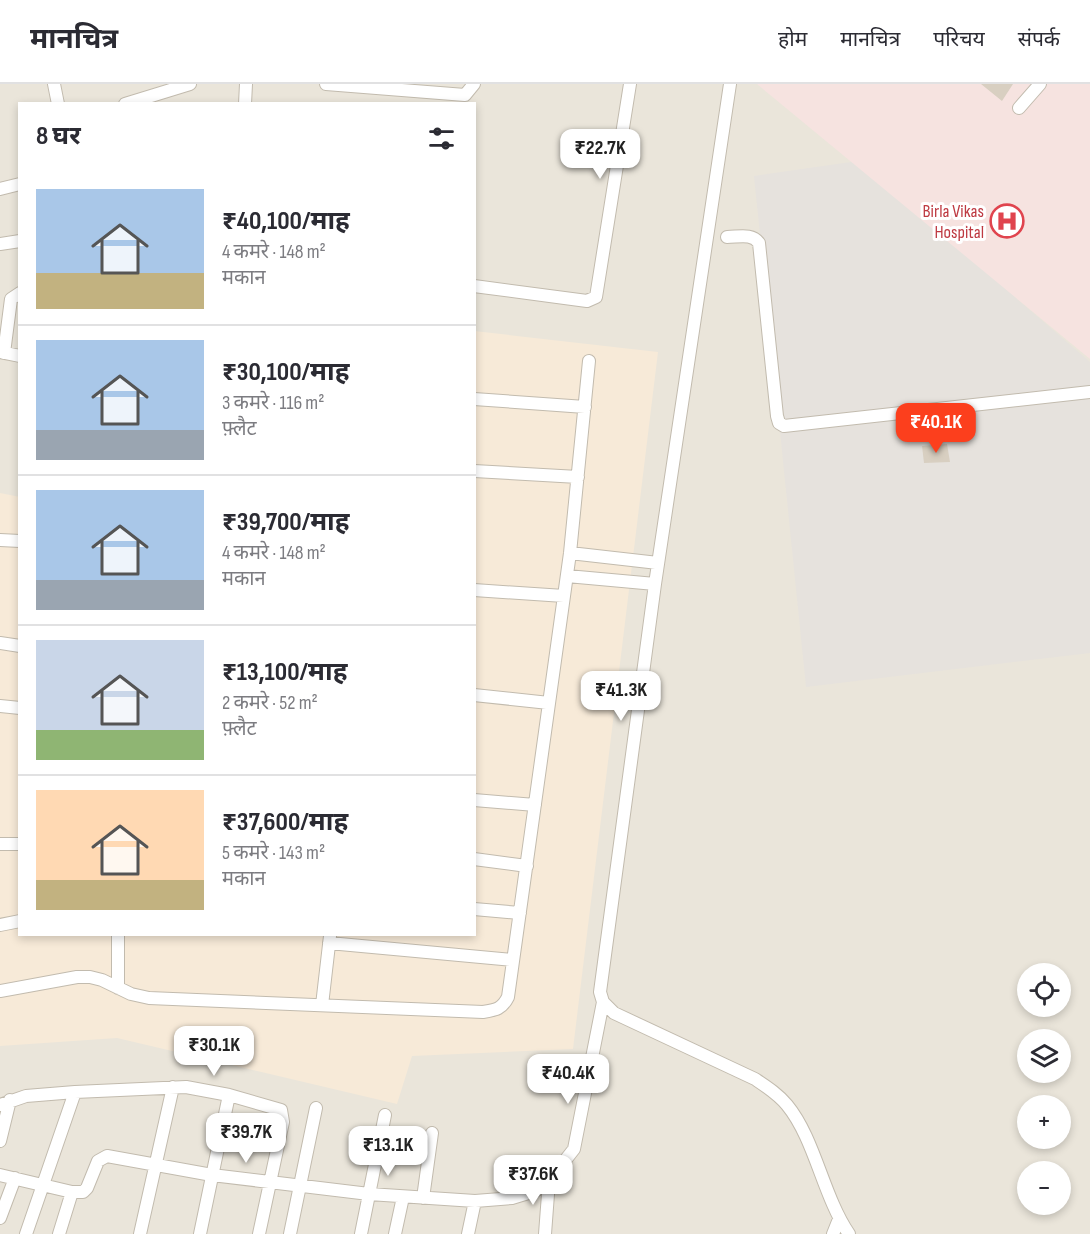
<!DOCTYPE html>
<html lang="hi">
<meta charset="utf-8">
<style>
body{margin:0;font-family:"Sofia Sans Condensed","Noto Sans Devanagari",sans-serif;background:#f7f7f7;color:#2b2b33;height:100vh;display:flex;flex-direction:column;font-size:22px;white-space:nowrap}
*{box-sizing:border-box;margin:0}
p{font-size:20px;color:#7c7c81}
.icon{flex:none;width:33px;height:33px;fill:none;stroke:currentColor;stroke-width:2;stroke-linecap:round;stroke-linejoin:round}
.map{position:relative;flex:1;overflow:hidden}
.panel{position:absolute;left:18px;top:18px;width:458px;height:834px;display:flex;flex-direction:column;background:#fff;border-radius:0px;box-shadow:0 3px 9px #0003}
.panel>*{flex:none}
.tools{position:absolute;left:1017px;top:879px;display:grid;gap:12px}
.tools a{display:grid;place-items:center;width:54px;height:54px;border-radius:50%;background:#fff;box-shadow:0 3px 9px #0003;font-size:30px}
.price{position:absolute;translate:-50% -51px;padding:0 14px;border-radius:12px;background:#fff;color:#222;font-size:20px;line-height:39px;filter:drop-shadow(0 2px 3px #0008)}
.price::after{content:'';position:absolute;left:50%;top:36px;width:18px;height:14px;margin-left:-9px;background:inherit;clip-path:polygon(0 0,100% 0,50% 100%)}
.price.current{background:#fc3f1d;color:#fff}
ul{padding:0;list-style:none}
li{display:flex;align-items:center;gap:18px;height:150px;padding:0 18px}
li+li{border-top:2px solid #e1e1e2}
li span{display:grid;place-items:center;flex:none;width:168px;height:120px;border-radius:0px;color:#555}
li>.icon{margin-inline-start:auto}
span .icon{width:72px;height:72px;fill:#fffc;stroke-width:1}
li b{font-size:26px}
h2{display:flex;justify-content:space-between;align-items:center;height:72px;padding:0 18px;font-size:26px}
header{display:flex;align-items:center;gap:36px;box-sizing:border-box;height:84px;padding:0 30px;background:#fff;border-bottom:2px solid #e1e1e2}
header strong{font-size:28px}
nav{display:flex;gap:33px;margin-inline-start:auto;font-size:21px}
.map>svg:first-child{display:block}
</style>
<header>
<strong>मानचित्र</strong>
<nav><a>होम</a><a>मानचित्र</a><a>परिचय</a><a>संपर्क</a></nav>
</header>
<div class="map">
<svg width="1090" height="1150" viewBox="0 0 1090 1150">
<rect width="100%" height="100%" fill="#f6f3ec"/>
<path fill="#eae5da" fill-rule="evenodd" d="M 0,0 L 1090,0 L 1090,1150 L 0,1150 ZM 20,20 L 474,20 L 474,850 L 20,850 ZM 1028,890 L 1060,890 L 1060,922 L 1028,922 ZM 1028,956 L 1060,956 L 1060,988 L 1028,988 ZM 1028,1022 L 1060,1022 L 1060,1054 L 1028,1054 ZM 1028,1088 L 1060,1088 L 1060,1120 L 1028,1120 Z"/>
<path fill="#f7ead8" d="M 474,247 L 658,268 L 573,965 L 412,972 L 397,1020 L 117,954 L 0,962 L 0,409 L 20,413 L 20,850 L 474,850 Z"/>
<path fill="#e6e2dd" d="M 858,77 L 1090,278 L 1090,569 L 806,603 L 754,92 Z"/>
<path fill="#f6e3e0" d="M 757,0 L 1090,0 L 1090,275 Z"/>
<path fill="#d8cfc1" d="M 981,0 L 1013,0 L 1002,17 Z
M 947,360 L 950,378 L 924,379 L 922,362 Z"/>
<g fill="none" stroke-linecap="round" stroke-linejoin="round">
<g stroke="#c2bbae" stroke-width="14">
<path id="minor" d="M 54,0 L 58,20
M 326,0 L 465,11 L 474,0
M 730,0 L 655,500 L 600,908 L 603,918 L 614,929 L 755,995 C 767,1003 778,1010 787,1021 C 815,1055 823,1112 849,1150
M 125,20 L 190,0
M 245,20 L 246,0
M 1019,24 L 1040,0
M 0,105 L 20,100
M 727,153 C 739,153 752,149 759,159 L 777,332 L 779,339 L 784,342 L 1090,308
M 0,160 L 20,157
M 474,202 L 587,217 L 596,213 L 630,0
M 0,268 L 20,272
M 4,269 L 11,215 L 20,209
M 474,315 L 585,323
M 474,387 L 578,393
M 0,456 L 20,457
M 570,469 L 658,479
M 567,492 L 655,500
M 474,506 L 564,512
M 0,559 L 20,562
M 474,611 L 549,619
M 0,622 L 20,624
M 474,716 L 535,721
M 0,760 L 20,760
M 474,775 L 527,782
M 474,825 L 520,829
M 0,841 L 20,837
M 329,859 L 513,876
M 118,904 L 118,850
M 0,907 L 77,893 L 90,893 L 102,896 L 131,910 L 149,914 L 483,928 C 496,926 502,925 508,913 L 570,469 L 589,277
M 322,921 L 330,852
M 0,1021 L 26,1012 L 75,1008 L 186,1003 L 229,1011 L 281,1026 L 283,1038 L 259,1150
M 0,1057 L 10,1016
M 0,1091 L 72,1108 L 83,1108 L 87,1104 L 98,1077 L 107,1072 L 212,1091 L 369,1110 L 475,1117 L 512,1114 L 535,1107 L 549,1097 L 574,1065 L 603,918
M 423,1114 L 432,1049
M 0,1134 L 15,1094
M 26,1150 L 75,1008
M 59,1150 L 72,1108
M 140,1150 L 173,1003
M 200,1150 L 229,1011
M 290,1150 L 316,1024
M 361,1150 L 385,1031
M 395,1150 L 403,1113
M 468,1150 L 475,1117
M 545,1150 L 549,1097
M 833,1150 L 839,1135"/>
</g>
<use href="#minor" stroke="#fff" stroke-width="12"/>
</g>
<defs>
<g id="hospital-ring" transform="scale(1.725)"><circle r="9.5" fill="#fff" stroke="#e0444e" stroke-width="1.5"/><path d="M-5-5h3v3.5h4V-5h3V5h-3V1.5h-4V5h-3Z" fill="#e0444e"/></g>
</defs>
<g fill-rule="evenodd">
<use href="#hospital-ring" x="1007" y="137"/>
</g>
<g text-anchor="middle" dominant-baseline="central" stroke-width="6" stroke-linejoin="round" paint-order="stroke">
<g font-size="18" fill="#be3a42" stroke="#fff" text-anchor="end">
<text x="984" y="127">Birla Vikas<tspan x="984" dy="21">Hospital</tspan></text>
</g>
</g>
</svg>
<div class="tools">
<a><svg class="icon" aria-label="locate" viewBox="0 0 24 24"><circle cx="12" cy="12" r="6"/><path d="M12 2v4M12 18v4M2 12h4M18 12h4"/></svg></a>
<a><svg class="icon" aria-label="layers" viewBox="0 0 24 24"><path d="M12 4l9 5-9 5-9-5zM3 14l9 5 9-5"/></svg></a>
<a>+</a>
<a>−</a>
</div>
<b class="price" style="left:600px;top:96px">₹22.7K</b>
<b class="price current" style="left:936px;top:370px">₹40.1K</b>
<b class="price" style="left:621px;top:638px">₹41.3K</b>
<b class="price" style="left:214px;top:993px">₹30.1K</b>
<b class="price" style="left:568px;top:1021px">₹40.4K</b>
<b class="price" style="left:246px;top:1080px">₹39.7K</b>
<b class="price" style="left:388px;top:1093px">₹13.1K</b>
<b class="price" style="left:533px;top:1122px">₹37.6K</b>
<section class="panel">
<h2>8 घर<svg class="icon" aria-label="filters" viewBox="0 0 24 24"><path d="M4 7h16M4 17h16"/><circle cx="9" cy="7" r="2"/><circle cx="15" cy="17" r="2"/></svg></h2>
<ul>
<li><span style="background:linear-gradient(#a9c7e8 70%,#c2b280 0)"><svg class="icon" aria-label="home" viewBox="0 0 24 24"><path d="M3 11l9-7 9 7M6 9v11h12V9"/></svg></span><div><b>₹40,100/माह</b><p>4 कमरे · 148 m²</p><p>मकान</p></div></li>
<li><span style="background:linear-gradient(#a9c7e8 75%,#9aa5b1 0)"><svg class="icon" aria-label="home" viewBox="0 0 24 24"><path d="M3 11l9-7 9 7M6 9v11h12V9"/></svg></span><div><b>₹30,100/माह</b><p>3 कमरे · 116 m²</p><p>फ़्लैट</p></div></li>
<li><span style="background:linear-gradient(#a9c7e8 75%,#9aa5b1 0)"><svg class="icon" aria-label="home" viewBox="0 0 24 24"><path d="M3 11l9-7 9 7M6 9v11h12V9"/></svg></span><div><b>₹39,700/माह</b><p>4 कमरे · 148 m²</p><p>मकान</p></div></li>
<li><span style="background:linear-gradient(#c9d6e8 75%,#8fb573 0)"><svg class="icon" aria-label="home" viewBox="0 0 24 24"><path d="M3 11l9-7 9 7M6 9v11h12V9"/></svg></span><div><b>₹13,100/माह</b><p>2 कमरे · 52 m²</p><p>फ़्लैट</p></div></li>
<li><span style="background:linear-gradient(#ffd9b3 75%,#c2b280 0)"><svg class="icon" aria-label="home" viewBox="0 0 24 24"><path d="M3 11l9-7 9 7M6 9v11h12V9"/></svg></span><div><b>₹37,600/माह</b><p>5 कमरे · 143 m²</p><p>मकान</p></div></li>
</ul>
</section>
</div>
